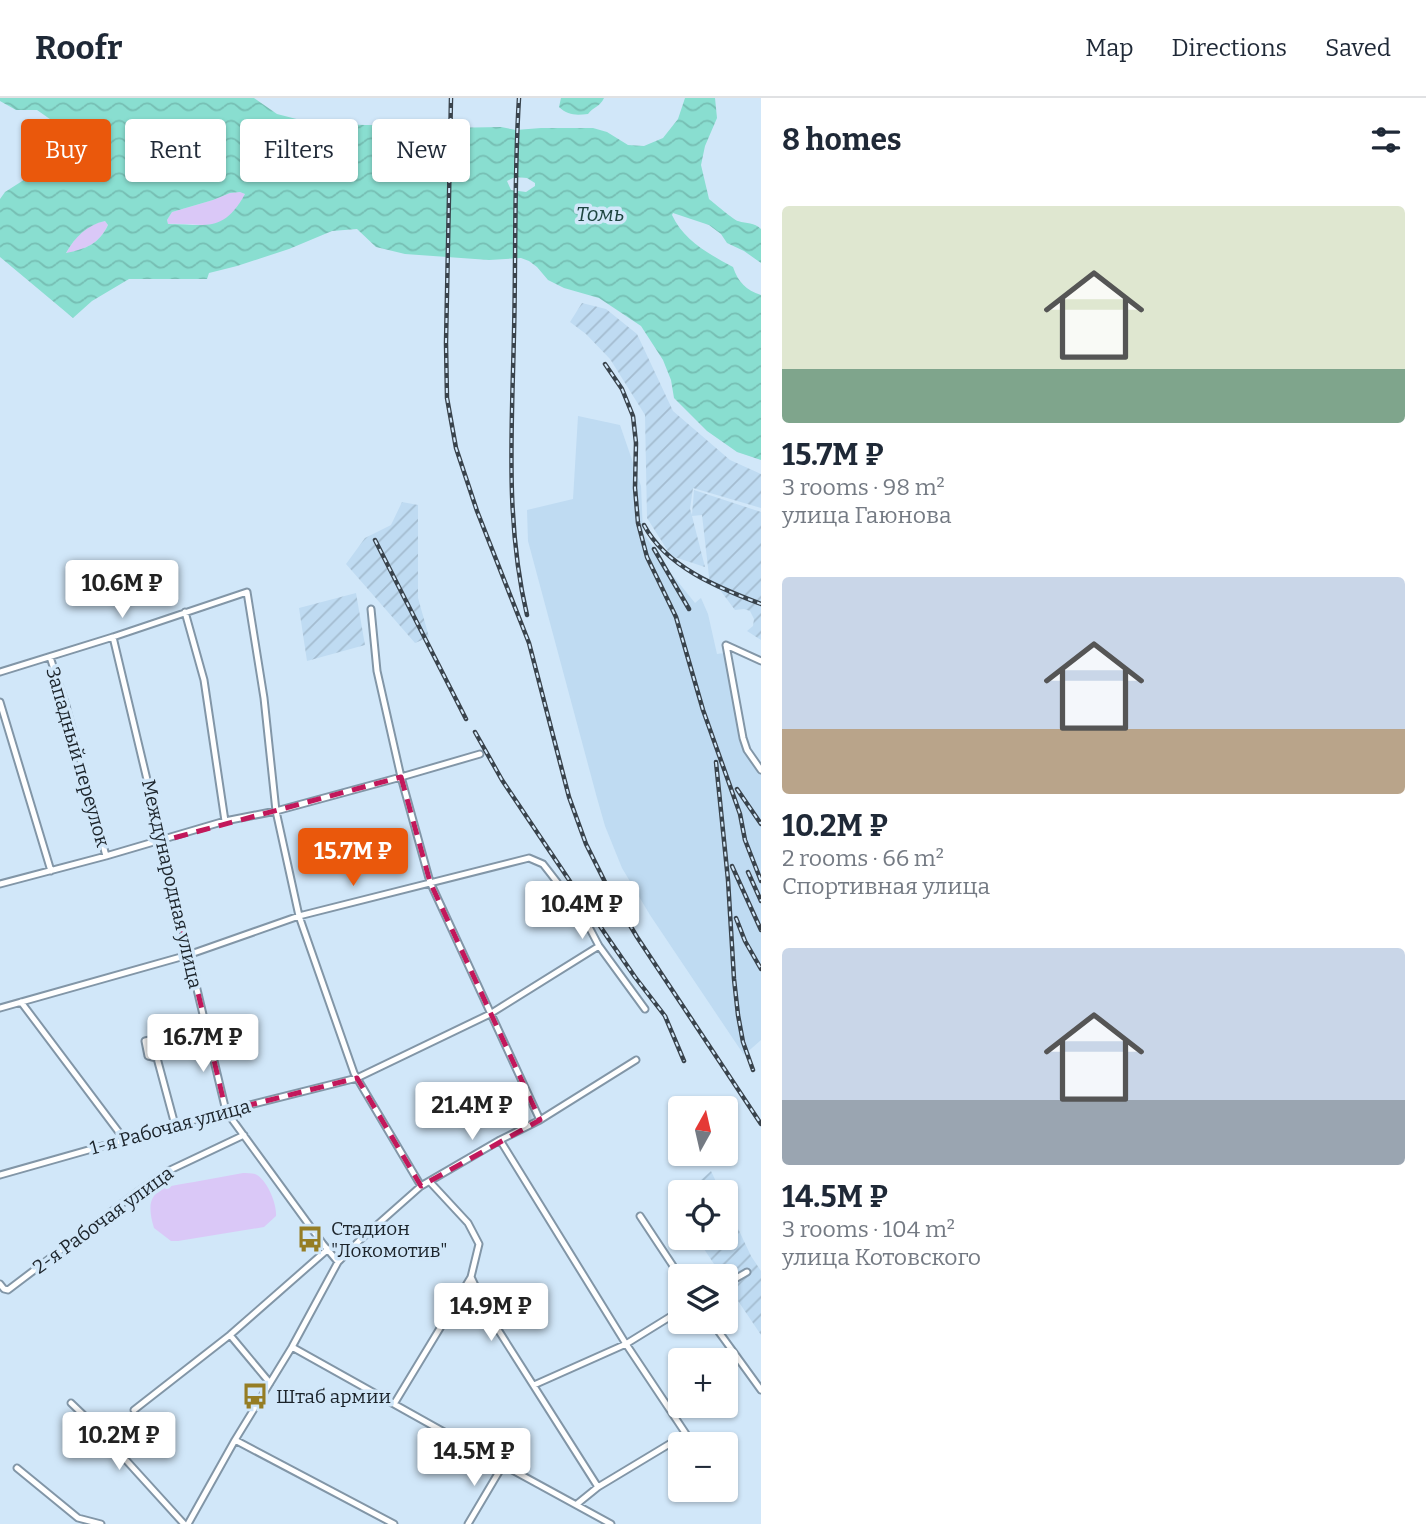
<!DOCTYPE html>
<meta charset="utf-8">
<style>
body{margin:0;font-family:Bitter,serif;background:#f6f6f7;color:#1f2937;height:100vh;display:flex;flex-direction:column;font-size:26px;white-space:nowrap}
*{box-sizing:border-box;margin:0}
p{font-size:23px;color:#747a83}
.icon{flex:none;width:38px;height:38px;fill:none;stroke:currentColor;stroke-width:2;stroke-linecap:round;stroke-linejoin:round}
.map{position:relative;flex:1;overflow:hidden}
.panel{display:flex;flex-direction:column;background:#fff;width:665px}
.panel>*{flex:none}
.top-card{position:absolute;left:21px;top:21px;width:634px;height:63px;display:flex;gap:14px}
.needle{width:46px;rotate:8deg}
.controls{position:absolute;left:668px;top:998px;display:grid;gap:14px}
.controls a{display:grid;place-items:center;width:70px;height:70px;border-radius:7px;background:#fff;box-shadow:0 2px 5px #0004;font-size:35px}
.price{position:absolute;translate:-50% -60px;padding:0 16px;border-radius:7px;background:#fff;color:#222;font-size:23px;line-height:46px;filter:drop-shadow(0 2px 4px #0008)}
.price::after{content:'';position:absolute;left:50%;top:42px;width:21px;height:16px;margin-left:-10px;background:inherit;clip-path:polygon(0 0,100% 0,50% 100%)}
.price.on{background:#ea580c;color:#fff}
ul{padding:0;list-style:none}
li{display:grid;align-content:center;gap:14px;height:371px;padding:0 21px}
li span{display:grid;place-items:center;height:217px;border-radius:7px;color:#555}
li>.icon{margin-inline-start:auto}
span .icon{width:126px;height:126px;fill:#fffc;stroke-width:1}
li b{font-size:30px}
h2{display:flex;justify-content:space-between;align-items:center;height:84px;padding:0 21px;font-size:30px}
.chip{padding:0 24px;border-radius:7px;background:#fff;box-shadow:0 2px 5px #0004;font-size:24px;line-height:63px}
.chip.on{background:#ea580c;color:#fff}
header{display:flex;align-items:center;gap:42px;box-sizing:border-box;height:98px;padding:0 35px;background:#fff;border-bottom:2px solid #e0e1e3}
header strong{font-size:33px}
nav{display:flex;gap:38px;margin-inline-start:auto;font-size:24px}
main{display:flex;flex:1;min-height:0}
.map>svg:first-child{display:block}
</style>
<header>
<strong>Roofr</strong>
<nav><a>Map</a><a>Directions</a><a>Saved</a></nav>
</header>
<main>
<div class="map">
<svg width="761" height="1426" viewBox="0 0 761 1426">
<defs>
<pattern id="industrial-furrows" width="10" height="10" patternUnits="userSpaceOnUse" patternTransform="scale(1.75)"><rect width="10" height="10" fill="#bfdbf2"/><path d="M-1 1l2-2M0 10L10 0M9 11l2-2" fill="none" stroke="#a4bcd0"/></pattern>
<pattern id="water-waves" width="16" height="10" patternUnits="userSpaceOnUse" patternTransform="scale(1.75)"><rect width="16" height="10" fill="#89ded0"/><path d="M0 5q4-4 8 0t8 0" fill="none" stroke="#76beb3"/></pattern>
</defs>
<rect width="100%" height="100%" fill="#d1e7f9"/>
<path fill="#bfdbf2" d="M 578,318 L 620,327 L 641,388 L 643,435 L 666,466 L 666,469 L 695,505 L 701,500 L 708,516 L 717,556 L 724,555 L 741,643 L 753,667 L 761,676 L 761,942 L 744,957 L 650,817 L 622,770 L 605,728 L 597,700 L 528,443 L 527,412 L 573,401 Z"/>
<path fill="url(#industrial-furrows)" d="M 582,205 L 606,211 L 637,236 L 673,313 L 730,362 L 761,376 L 761,410 L 693,390 L 690,411 L 692,417 L 694,392 L 761,414 L 761,542 L 747,533 L 753,528 L 754,521 L 750,513 L 744,511 L 735,512 L 720,492 L 710,487 L 702,417 L 692,418 L 705,469 L 671,458 L 647,420 L 645,317 L 610,261 L 586,236 L 570,224 Z
M 402,404 L 418,407 L 418,500 L 429,539 L 415,545 L 346,466 L 365,440 L 391,427 Z
M 356,495 L 365,547 L 307,563 L 299,510 Z
M 711,1073 L 721,1094 L 695,1094 L 693,1089 Z
M 726,1105 L 751,1158 L 761,1173 L 761,1237 L 726,1185 L 726,1178 L 722,1178 L 702,1148 L 715,1139 L 726,1139 Z"/>
<path fill="#dac8f7" d="M 240,94 L 245,96 C 222,139 207,124 168,126 L 167,122 L 172,114 L 213,102 L 230,95 Z
M 105,123 L 108,127 C 98,147 86,150 66,156 C 75,139 85,127 105,123 Z
M 243,1075 C 246,1075 252,1075 255,1076 C 267,1081 277,1106 276,1118 L 264,1129 L 178,1143 L 171,1143 L 154,1130 C 142,1091 162,1089 194,1084 C 210,1081 227,1078 243,1075 Z"/>
<path fill="url(#water-waves)" fill-rule="evenodd" d="M 0,0 L 254,0 L 277,16 L 312,25 L 365,27 L 429,27 L 446,30 L 501,29 L 516,32 L 541,30 L 593,30 L 607,34 L 628,47 L 644,48 L 663,40 L 678,21 L 685,0 L 715,0 L 717,20 L 705,48 L 701,67 L 709,101 C 714,105 734,122 738,123 C 747,126 754,124 761,131 L 761,165 L 744,153 L 727,145 L 721,136 L 709,127 L 673,115 L 672,117 C 684,143 709,156 733,169 C 738,184 746,192 761,197 L 761,362 L 737,354 L 707,333 L 674,300 L 671,282 L 663,262 L 641,228 L 599,200 L 564,190 L 548,182 L 537,169 L 529,163 L 521,160 L 489,162 L 405,156 L 376,149 L 357,131 L 332,133 L 289,151 L 237,168 L 209,175 L 207,181 L 129,181 L 92,203 L 73,220 L 0,159 L 0,101 L 5,94 L 74,50 L 77,40 L 37,12 L 16,12 L 0,3 ZM 515,79 L 527,80 L 535,85 L 535,88 L 526,94 L 511,92 L 507,83 ZM 240,94 L 245,96 C 223,136 205,126 168,126 L 167,122 L 172,114 L 213,102 L 230,95 ZM 105,123 L 108,127 C 99,146 86,151 66,155 C 75,139 87,127 105,123 Z
M 561,0 L 604,0 C 600,9 593,9 588,16 C 577,17 568,18 559,9 Z"/>
<g fill="none" stroke-linecap="round" stroke-linejoin="round">
<g stroke="#8296a7" stroke-width="9">
<path id="minor" d="M 371,511 L 377,573 L 401,679 L 430,784 L 540,1022
M 185,514 L 204,582 L 225,723
M 113,539 L 226,1013 L 323,1146 L 338,1164
M 726,547 L 743,640 L 747,652 L 761,672
M 726,547 L 761,563
M 50,559 L 66,608 L 106,758
M 0,574 L 113,539 L 247,494 L 264,600 L 276,713 L 299,818 L 354,975 L 421,1088
M 0,604 L 51,773
M 0,786 L 106,758 L 225,723 L 276,713 L 401,679 L 480,656
M 21,904 L 124,1041
M 0,910 L 188,857 L 299,818 L 529,760 L 543,766 L 557,784 L 570,807 L 589,829 L 599,848 L 645,911
M 157,960 L 148,958 L 145,943 L 154,941 L 159,952 L 157,960 L 175,1027
M 500,1042 L 626,1246 L 686,1336 L 598,1389 L 577,1406
M 0,1077 L 226,1013 L 357,980 L 490,916 L 599,848
M 430,1084 L 468,1125 L 479,1146 L 471,1179 L 490,1219 L 598,1389
M 640,1118 L 681,1180
M 0,1186 L 4,1191 L 8,1192 L 136,1095 L 168,1073 L 244,1037
M 726,1186 L 747,1174
M 711,1223 L 761,1292
M 230,1237 L 270,1285
M 292,1249 L 503,1367 L 611,1426
M 534,1287 L 626,1246 L 681,1212
M 71,1305 L 95,1328 L 184,1426
M 394,1306 L 471,1179
M 134,1312 L 230,1237 L 328,1151
M 235,1342 L 394,1426
M 17,1370 L 78,1420 L 101,1426
M 188,1426 L 235,1342 L 292,1249 L 338,1164 L 360,1142 L 421,1088 L 500,1042 L 540,1022 L 636,962
M 468,1426 L 503,1367"/>
</g>
<use href="#minor" stroke="#fff" stroke-width="5"/>
<g stroke="#39434c" stroke-width="4.5">
<path id="rail" d="M 451,0 L 446,245 L 447,300 L 456,350 L 477,413 L 529,545 L 569,699 L 586,746 L 609,792 L 637,839 L 761,1026
M 519,0 C 514,78 516,157 514,235 C 512,329 505,424 527,517
M 605,266 L 622,291 L 633,318 L 636,345 L 635,390 L 638,425 L 647,459 L 676,519 L 703,612 L 740,716 L 745,742 L 761,783
M 644,427 C 666,469 719,490 761,506
M 375,442 L 466,621
M 654,451 L 689,511
M 475,634 L 502,682 L 608,840 L 635,879 L 665,918 L 684,963
M 716,664 L 728,782 L 734,881 L 738,917 L 743,944 L 753,972
M 737,691 L 761,726
M 732,768 L 761,832
M 748,774 L 761,803
M 736,820 L 745,843 L 761,871"/>
</g>
<use href="#rail" stroke="#d1e7f9" stroke-width="2" stroke-dasharray="5" stroke-linecap="butt"/>
</g>
<path fill="none" stroke="#c2185b" stroke-width="5" stroke-dasharray="14 9" stroke-linejoin="round" d="M 401,679 L 430,784 L 540,1022 L 421,1088 L 357,980 L 226,1013 L 162,743 Z"/>
<defs>
<g id="bus-bare" transform="scale(2.1)"><path d="M-5-6H5V4H4V6H2V4H-2V6H-4V4H-5ZM-3.5-4V0h7V-4ZM-3.5 1.2v1.5H-2V1.2ZM2 1.2v1.5H3.5V1.2Z" fill="#957d24" stroke="#d1e7f9" stroke-width="2.5" paint-order="stroke"/></g>
</defs>
<g fill-rule="evenodd">
<use href="#bus-bare" x="310" y="1141"/>
<use href="#bus-bare" x="255" y="1298"/>
</g>
<g text-anchor="middle" dominant-baseline="central" stroke-width="7" stroke-linejoin="round" paint-order="stroke">
<g font-size="19" fill="#1c242b" stroke="#d1e7f9">
<text transform="translate(78 659) rotate(74)">Западный переулок</text>
<text transform="translate(172 786) rotate(77)">Международная улица</text>
<text transform="translate(170 1029) rotate(-15)">1-я Рабочая улица</text>
<text transform="translate(103 1122) rotate(-36)">2-я Рабочая улица</text>
</g>
<g font-size="19" fill="#1c242b" stroke="#d1e7f9" text-anchor="start">
<text x="331" y="1130">Стадион<tspan x="331" dy="22">"Локомотив"</tspan></text>
<text x="276" y="1298">Штаб армии</text>
</g>
<g font-size="21" font-style="italic" fill="#1e4540" stroke="#d1e7f9">
<text x="600" y="116">Томь</text>
</g>
</g>
</svg>
<div class="controls">
<a><svg class="needle" viewBox="-14 -14 28 28"><path d="M0-13l5 13h-10z" fill="#e53935"/><path d="M0 13l5-13h-10z" fill="#747a83"/></svg></a>
<a><svg class="icon" aria-label="locate" viewBox="0 0 24 24"><circle cx="12" cy="12" r="6"/><path d="M12 2v4M12 18v4M2 12h4M18 12h4"/></svg></a>
<a><svg class="icon" aria-label="layers" viewBox="0 0 24 24"><path d="M12 4l9 5-9 5-9-5zM3 14l9 5 9-5"/></svg></a>
<a>+</a>
<a>−</a>
</div>
<b class="price" style="left:122px;top:522px">10.6M ₽</b>
<b class="price on" style="left:353px;top:790px">15.7M ₽</b>
<b class="price" style="left:582px;top:843px">10.4M ₽</b>
<b class="price" style="left:203px;top:976px">16.7M ₽</b>
<b class="price" style="left:472px;top:1044px">21.4M ₽</b>
<b class="price" style="left:491px;top:1245px">14.9M ₽</b>
<b class="price" style="left:119px;top:1374px">10.2M ₽</b>
<b class="price" style="left:474px;top:1390px">14.5M ₽</b>
<div class="top-card">
<a class="chip on">Buy</a>
<a class="chip">Rent</a>
<a class="chip">Filters</a>
<a class="chip">New</a>
</div>
</div>
<section class="panel">
<h2>8 homes<svg class="icon" aria-label="filters" viewBox="0 0 24 24"><path d="M4 7h16M4 17h16"/><circle cx="9" cy="7" r="2"/><circle cx="15" cy="17" r="2"/></svg></h2>
<ul>
<li><span style="background:linear-gradient(#dfe7d0 75%,#7fa58c 0)"><svg class="icon" aria-label="home" viewBox="0 0 24 24"><path d="M3 11l9-7 9 7M6 9v11h12V9"/></svg></span><div><b>15.7M ₽</b><p>3 rooms · 98 m²</p><p>улица Гаюнова</p></div></li>
<li><span style="background:linear-gradient(#c9d6e8 70%,#b9a48a 0)"><svg class="icon" aria-label="home" viewBox="0 0 24 24"><path d="M3 11l9-7 9 7M6 9v11h12V9"/></svg></span><div><b>10.2M ₽</b><p>2 rooms · 66 m²</p><p>Спортивная улица</p></div></li>
<li><span style="background:linear-gradient(#c9d6e8 70%,#9aa5b1 0)"><svg class="icon" aria-label="home" viewBox="0 0 24 24"><path d="M3 11l9-7 9 7M6 9v11h12V9"/></svg></span><div><b>14.5M ₽</b><p>3 rooms · 104 m²</p><p>улица Котовского</p></div></li>
</ul>
</section>
</main>
